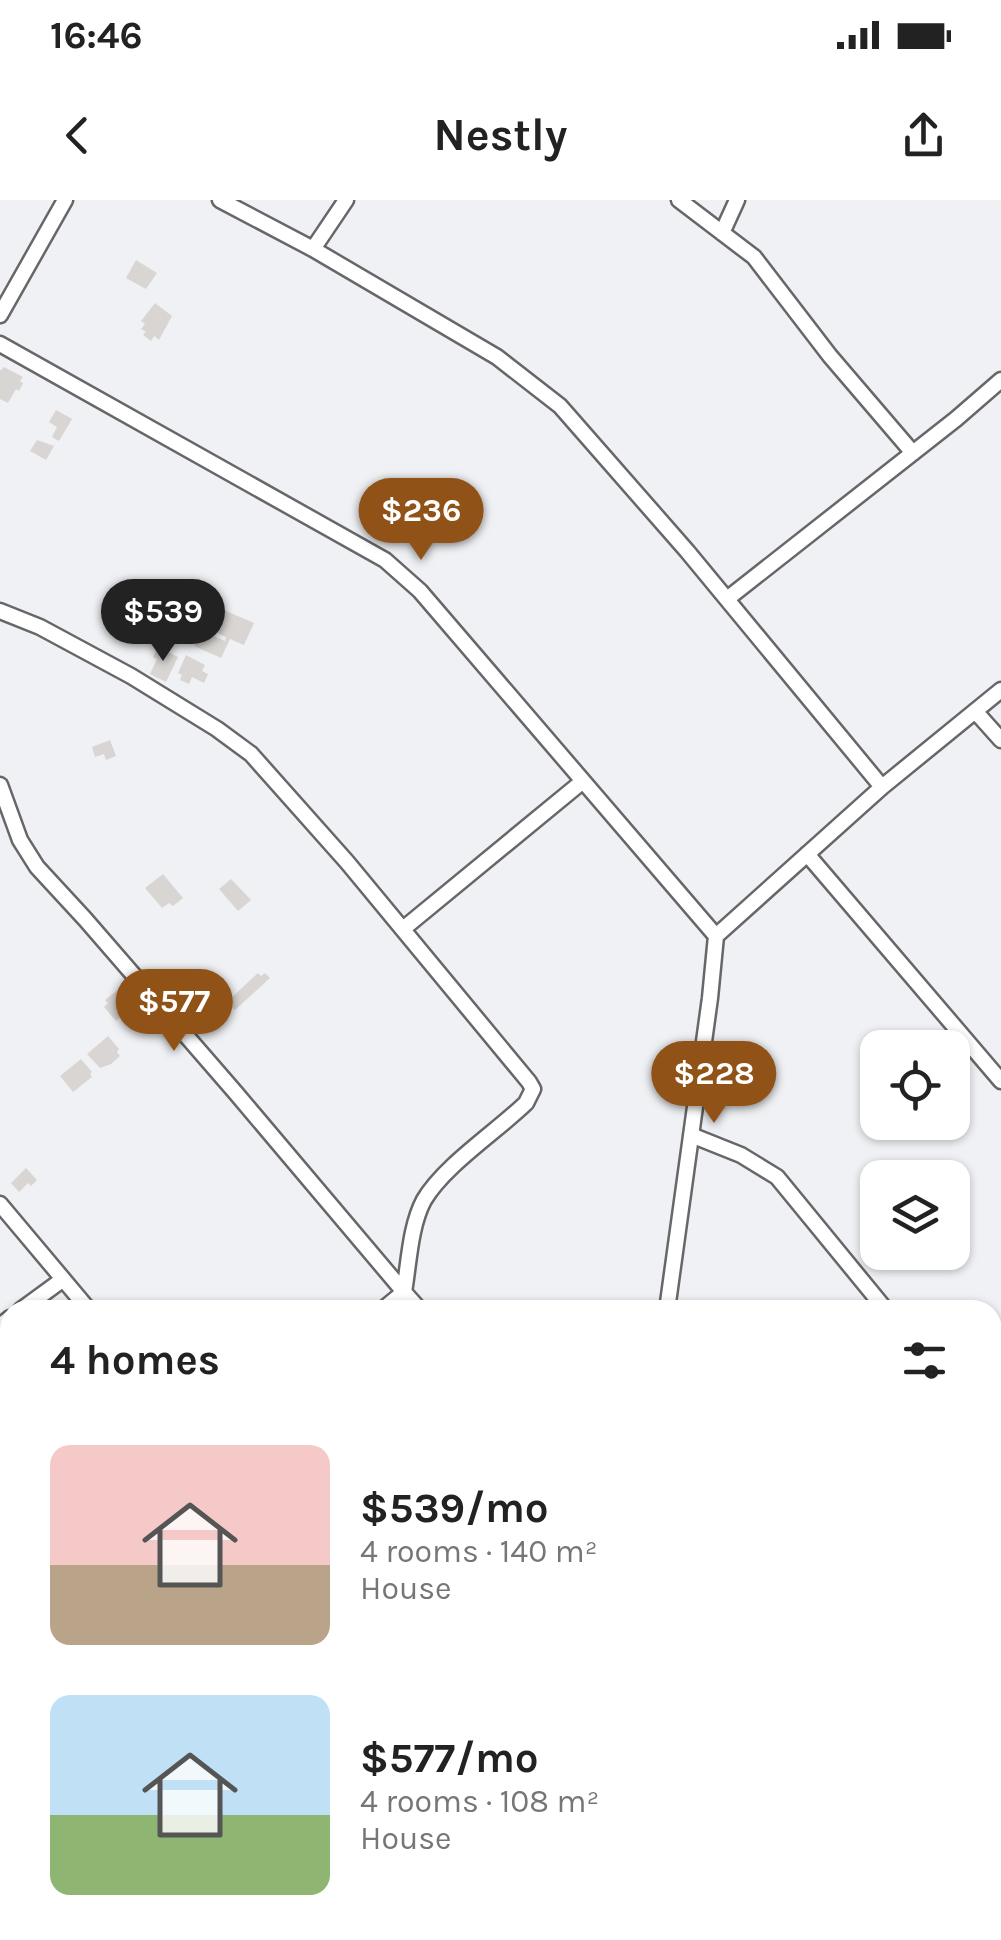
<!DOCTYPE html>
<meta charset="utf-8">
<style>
body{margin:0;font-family:Karla,sans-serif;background:#f6f6f6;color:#222;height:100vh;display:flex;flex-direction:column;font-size:38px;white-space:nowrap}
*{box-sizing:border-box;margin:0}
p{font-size:32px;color:#767676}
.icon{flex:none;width:55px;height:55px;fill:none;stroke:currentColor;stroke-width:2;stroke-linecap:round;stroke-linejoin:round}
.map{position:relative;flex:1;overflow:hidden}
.drawer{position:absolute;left:0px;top:1100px;width:1002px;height:640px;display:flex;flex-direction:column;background:#fff;border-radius:30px 30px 0 0;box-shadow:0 2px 8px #0004}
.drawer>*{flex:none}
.controls{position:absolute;left:860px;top:830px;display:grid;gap:20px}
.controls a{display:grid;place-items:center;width:110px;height:110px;border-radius:20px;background:#fff;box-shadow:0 2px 8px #0004;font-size:50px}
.price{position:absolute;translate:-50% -85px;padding:0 22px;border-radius:35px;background:#905217;color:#fff;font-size:32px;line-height:65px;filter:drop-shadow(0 2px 5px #0008)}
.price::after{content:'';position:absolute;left:50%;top:60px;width:30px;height:22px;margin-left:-15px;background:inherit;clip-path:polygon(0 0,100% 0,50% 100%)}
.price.active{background:#222;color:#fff}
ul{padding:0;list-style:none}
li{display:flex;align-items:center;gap:30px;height:250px;padding:0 50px}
li span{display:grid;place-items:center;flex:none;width:280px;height:200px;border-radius:20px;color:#555}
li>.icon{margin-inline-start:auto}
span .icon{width:120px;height:120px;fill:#fffc;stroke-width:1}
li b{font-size:42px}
h2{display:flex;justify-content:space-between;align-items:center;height:120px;padding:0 50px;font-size:42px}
.status{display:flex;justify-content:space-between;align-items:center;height:70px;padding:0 50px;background:#fff;direction:ltr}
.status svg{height:28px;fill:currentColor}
header{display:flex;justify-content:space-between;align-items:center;height:130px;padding:0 50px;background:#fff;font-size:45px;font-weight:700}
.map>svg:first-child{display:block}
</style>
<div class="status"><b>16:46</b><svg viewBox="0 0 49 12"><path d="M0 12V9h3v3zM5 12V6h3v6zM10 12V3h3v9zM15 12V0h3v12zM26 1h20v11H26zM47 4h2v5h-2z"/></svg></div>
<header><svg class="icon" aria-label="back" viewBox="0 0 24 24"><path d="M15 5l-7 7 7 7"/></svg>Nestly<svg class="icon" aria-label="share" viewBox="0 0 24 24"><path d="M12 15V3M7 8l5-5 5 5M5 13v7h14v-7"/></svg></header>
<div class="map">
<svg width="1001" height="1740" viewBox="0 0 1001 1740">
<rect width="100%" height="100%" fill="#f0f1f4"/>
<path fill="#d8d5d2" d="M 136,60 L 157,73 L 146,89 L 126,78 Z
M 155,103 L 172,116 L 159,140 L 154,136 L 151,141 L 143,135 L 146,132 L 141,129 L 145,124 L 141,121 Z
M 4,167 L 23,177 L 20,181 L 23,183 L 19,191 L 16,189 L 8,203 L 0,199 L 0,171 Z
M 56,210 L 72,219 L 59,241 L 52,237 L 57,227 L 49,222 Z
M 37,240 L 54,246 L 46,260 L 30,251 Z
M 212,405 L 254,423 L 244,445 L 230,439 L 221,458 L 194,446 L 201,430 L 225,441 L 226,437 L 203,426 Z
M 158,447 L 178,457 L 166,482 L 150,474 L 157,459 L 153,457 Z
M 186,455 L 205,465 L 202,471 L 208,474 L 204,483 L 192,477 L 189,484 L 180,480 L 182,475 L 178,473 Z
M 110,540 L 116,556 L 106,560 L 104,554 L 95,557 L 92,547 Z
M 163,674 L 183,698 L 173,706 L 169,703 L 162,708 L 145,688 Z
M 231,679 L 251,700 L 238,711 L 219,689 Z
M 258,773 L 261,776 L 265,773 L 270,778 L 235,810 L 227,802 Z
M 124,785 L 138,802 L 116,821 L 104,807 L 108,803 L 105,800 Z
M 108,836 L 119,849 L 117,852 L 120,856 L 111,864 L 100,868 L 87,854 Z
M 81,859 L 92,872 L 90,874 L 92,877 L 73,892 L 60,876 Z
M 26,968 L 37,980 L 31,986 L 28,983 L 19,992 L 11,983 Z
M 206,1730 L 240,1730 L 229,1740 L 199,1740 L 198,1738 Z"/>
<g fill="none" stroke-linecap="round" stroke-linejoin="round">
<g stroke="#67676a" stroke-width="19">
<path id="minor" d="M 220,0 L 313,49 L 497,157 L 560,206 L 687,351 L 882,587
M 679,0 L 754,57 L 830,156 L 913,253
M 722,33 L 737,0
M 313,49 L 346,0
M 0,115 L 65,0
M 0,144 L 385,360 L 420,391 L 716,736
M 727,399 L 956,219 L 1001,180
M 0,411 L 40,427 L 131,476 L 217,529 L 251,554 L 347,662 L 529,882 L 533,889 L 526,903 C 496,932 445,965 424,1000 C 410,1026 409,1063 404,1092
M 975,511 L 1001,540
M 0,585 L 20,640 L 37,667 L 85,719 L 235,892 L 404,1092
M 807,654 L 1001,881
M 403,729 L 583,581
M 691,935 L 741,955 L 777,977 L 886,1110
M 0,1004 L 89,1110
M 21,1110 L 62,1080
M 382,1110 L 404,1092 L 420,1110
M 667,1110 L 710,798 L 716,736 L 882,587 L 1001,490
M 0,1126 L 10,1118
M 992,1197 L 1001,1195
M 992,1427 L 1001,1426
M 0,1429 L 10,1420
M 992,1559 L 1001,1557
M 0,1685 L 10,1697
M 992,1690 L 1001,1700
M 38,1730 L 46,1740
M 348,1730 L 357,1740
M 640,1730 L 648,1740
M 549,1740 L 557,1730
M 704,1740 L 713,1730"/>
</g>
<use href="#minor" stroke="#fff" stroke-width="14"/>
</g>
</svg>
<div class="controls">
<a><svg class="icon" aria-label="locate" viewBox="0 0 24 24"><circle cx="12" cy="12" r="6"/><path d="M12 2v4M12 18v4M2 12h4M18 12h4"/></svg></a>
<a><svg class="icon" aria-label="layers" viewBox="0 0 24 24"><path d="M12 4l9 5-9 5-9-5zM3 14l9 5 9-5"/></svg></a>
</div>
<b class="price" style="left:421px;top:363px">$236</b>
<b class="price active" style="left:163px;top:464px">$539</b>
<b class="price" style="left:174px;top:854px">$577</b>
<b class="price" style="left:714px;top:926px">$228</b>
<section class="drawer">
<h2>4 homes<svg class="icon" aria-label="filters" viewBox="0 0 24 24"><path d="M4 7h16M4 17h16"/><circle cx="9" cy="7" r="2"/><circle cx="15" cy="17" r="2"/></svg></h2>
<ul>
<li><span style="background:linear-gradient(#f6c9c9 60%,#b9a48a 0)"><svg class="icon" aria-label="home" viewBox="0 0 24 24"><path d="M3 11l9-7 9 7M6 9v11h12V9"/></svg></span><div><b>$539/mo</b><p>4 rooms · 140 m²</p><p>House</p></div></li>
<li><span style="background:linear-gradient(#bfe0f5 60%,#8fb573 0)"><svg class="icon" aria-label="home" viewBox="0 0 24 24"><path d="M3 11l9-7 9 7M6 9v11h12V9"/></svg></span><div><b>$577/mo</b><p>4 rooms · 108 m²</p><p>House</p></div></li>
</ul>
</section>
</div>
